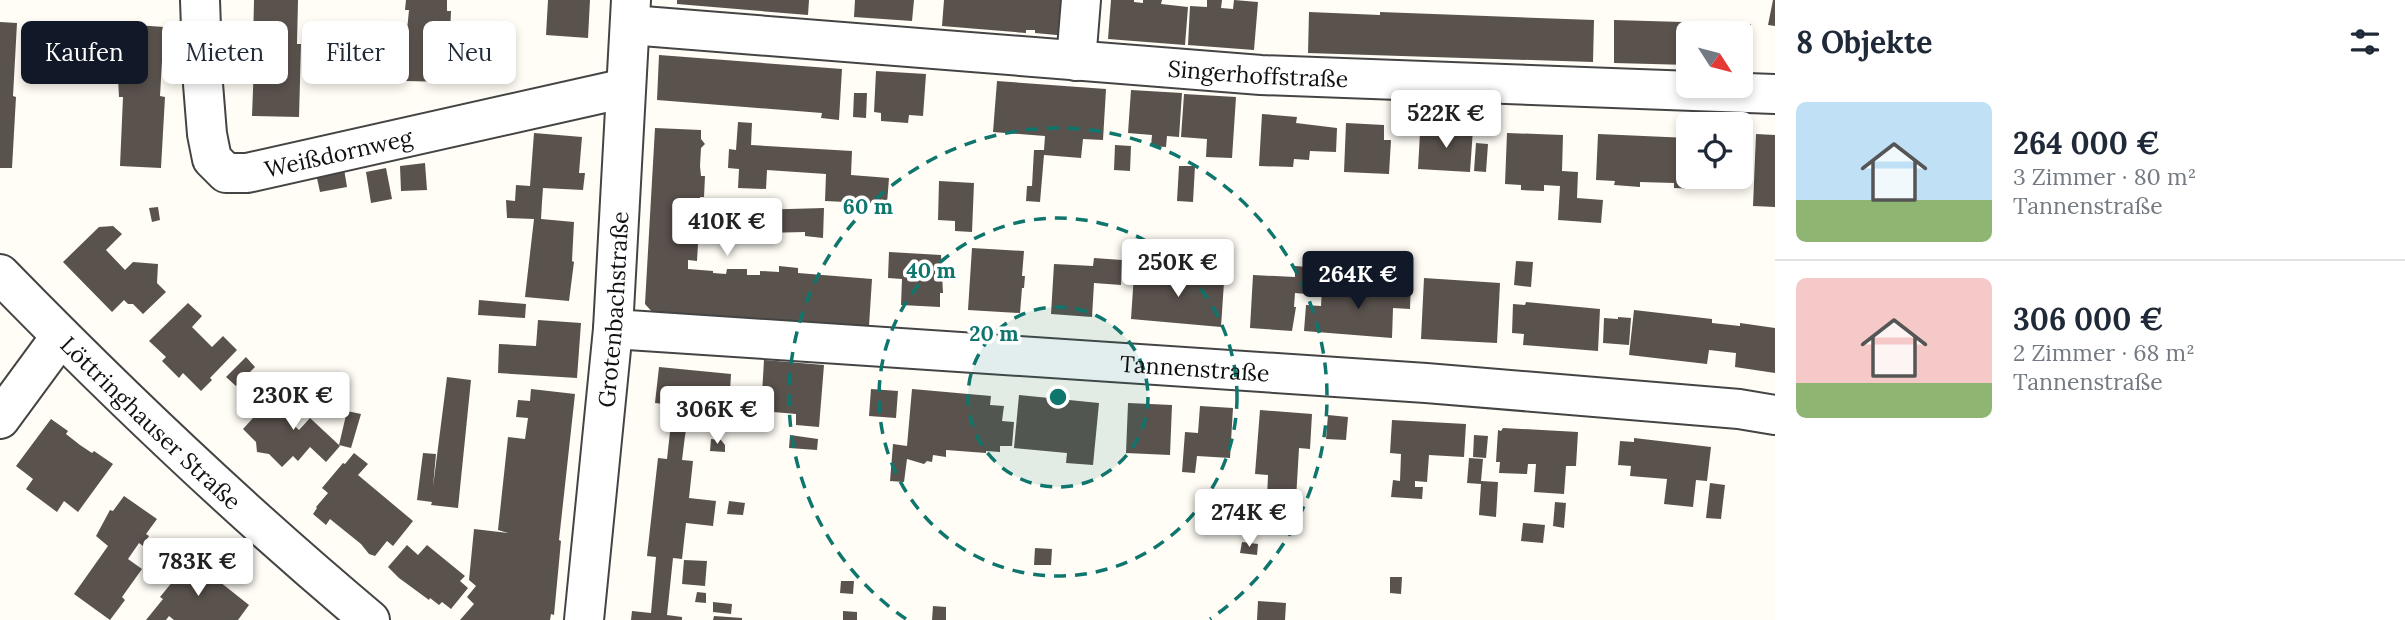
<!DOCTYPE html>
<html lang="de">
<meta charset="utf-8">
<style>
body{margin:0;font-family:Lora,serif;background:#f6f6f7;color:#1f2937;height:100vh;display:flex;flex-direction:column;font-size:26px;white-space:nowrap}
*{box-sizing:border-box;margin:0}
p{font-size:23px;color:#747a83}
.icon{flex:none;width:38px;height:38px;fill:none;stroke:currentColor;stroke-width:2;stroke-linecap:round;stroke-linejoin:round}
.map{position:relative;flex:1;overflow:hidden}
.panel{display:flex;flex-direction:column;background:#fff;width:630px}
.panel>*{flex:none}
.hud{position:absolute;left:21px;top:21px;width:665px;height:63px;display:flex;gap:14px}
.needle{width:46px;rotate:126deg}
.buttons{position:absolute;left:1676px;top:21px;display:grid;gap:14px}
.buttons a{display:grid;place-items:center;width:77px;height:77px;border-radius:10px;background:#fff;box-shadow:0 4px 10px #0003;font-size:35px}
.price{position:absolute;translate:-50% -60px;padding:0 16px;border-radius:7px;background:#fff;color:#222;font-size:23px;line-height:46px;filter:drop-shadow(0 2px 4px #0008)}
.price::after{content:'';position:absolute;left:50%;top:42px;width:21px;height:16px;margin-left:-10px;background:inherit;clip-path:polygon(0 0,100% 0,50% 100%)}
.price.on{background:#111827;color:#fff}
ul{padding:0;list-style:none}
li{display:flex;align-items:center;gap:21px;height:175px;padding:0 21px}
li+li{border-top:2px solid #e0e1e3}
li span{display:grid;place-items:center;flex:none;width:196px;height:140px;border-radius:10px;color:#555}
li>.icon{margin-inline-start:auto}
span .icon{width:84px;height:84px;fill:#fffc;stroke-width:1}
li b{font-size:30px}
h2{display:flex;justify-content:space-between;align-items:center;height:84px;padding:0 21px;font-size:30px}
.pill{padding:0 24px;border-radius:10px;background:#fff;box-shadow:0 4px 10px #0003;font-size:24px;line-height:63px}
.pill.on{background:#111827;color:#fff}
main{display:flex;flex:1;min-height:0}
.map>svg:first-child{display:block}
</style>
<main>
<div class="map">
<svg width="1775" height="620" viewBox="0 0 1775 620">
<rect width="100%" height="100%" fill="#fffdf5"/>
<path fill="#5a524d" d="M 254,0 L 298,0 L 297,44 L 301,44 L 299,117 L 252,116 L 254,63 L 257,64 L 258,44 L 253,44 Z
M 406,0 L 447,0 L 447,11 L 451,11 L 448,82 L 406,81 L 406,62 L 404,61 L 409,10 L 405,10 Z
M 548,0 L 590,0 L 588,38 L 546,35 Z
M 677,0 L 809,0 L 808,15 L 677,4 Z
M 855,0 L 914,0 L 912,21 L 854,17 Z
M 944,0 L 1069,0 L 1067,36 L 1035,33 L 1035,30 L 1026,30 L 1026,33 L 942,26 Z
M 1111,0 L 1134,0 L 1134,2 L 1143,3 L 1143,0 L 1162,0 L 1161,4 L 1188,7 L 1185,45 L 1108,39 Z
M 1207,0 L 1222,0 L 1221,8 L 1233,9 L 1234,0 L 1258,2 L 1254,50 L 1188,45 L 1190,6 L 1207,7 Z
M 1773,0 L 1775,0 L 1775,26 L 1768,25 Z
M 1309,12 L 1380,15 L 1380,12 L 1594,20 L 1593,62 L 1308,53 Z
M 1614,20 L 1751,24 L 1750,67 L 1741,67 L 1741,33 L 1689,33 L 1689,65 L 1614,63 Z
M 0,22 L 17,23 L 13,96 L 16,97 L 12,168 L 0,168 Z
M 122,24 L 164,27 L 160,96 L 165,97 L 161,168 L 120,166 L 123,97 L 119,97 L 118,78 Z
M 659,55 L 842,69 L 839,120 L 821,118 L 822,113 L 657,100 Z
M 876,71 L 926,74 L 923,116 L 909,115 L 908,123 L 881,121 L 881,113 L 874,112 Z
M 997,81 L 1106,89 L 1103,140 L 1083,139 L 1081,158 L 1044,155 L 1040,202 L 1026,201 L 1027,186 L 1032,186 L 1034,150 L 1044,150 L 1045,136 L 993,132 Z
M 1131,90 L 1182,93 L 1179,137 L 1167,136 L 1166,147 L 1151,146 L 1152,135 L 1128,133 Z
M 854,93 L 867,93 L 866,118 L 853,117 Z
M 1184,94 L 1236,97 L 1232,158 L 1206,157 L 1207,139 L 1181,137 Z
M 1262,114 L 1297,117 L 1296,123 L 1337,128 L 1336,152 L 1310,151 L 1309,160 L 1294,159 L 1293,167 L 1259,166 Z
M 738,122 L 752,123 L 751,145 L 852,151 L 851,175 L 889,178 L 887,204 L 825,201 L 826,174 L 767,170 L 766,189 L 738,188 L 739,169 L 728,168 L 729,149 L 736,150 Z
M 1346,123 L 1384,125 L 1384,140 L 1391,140 L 1389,174 L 1344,172 Z
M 1437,127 L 1473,129 L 1470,172 L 1418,169 L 1420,133 L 1437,134 Z
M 655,128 L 701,130 L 701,139 L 705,144 L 701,148 L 700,166 L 701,176 L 705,176 L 704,197 L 700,197 L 699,224 L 705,224 L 704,244 L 698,244 L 697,261 L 688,260 L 688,269 L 713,271 L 713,273 L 726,274 L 727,269 L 747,269 L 747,275 L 760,275 L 760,271 L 779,272 L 779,266 L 798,268 L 798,273 L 872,279 L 869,326 L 654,314 L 645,304 Z
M 534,133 L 582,137 L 579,173 L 585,173 L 583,190 L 543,188 L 542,202 L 541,219 L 574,222 L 572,261 L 574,262 L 569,301 L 525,297 L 534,219 L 507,218 L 506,200 L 515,201 L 516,185 L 530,186 Z
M 1507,133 L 1563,135 L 1562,171 L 1578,172 L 1577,198 L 1603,200 L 1601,223 L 1558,220 L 1560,186 L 1544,185 L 1544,191 L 1521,190 L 1521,185 L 1505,184 Z
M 1598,134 L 1689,138 L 1689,177 L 1718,177 L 1718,185 L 1700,184 L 1700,189 L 1674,188 L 1674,183 L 1640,182 L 1640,187 L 1614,185 L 1615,181 L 1596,180 Z
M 1756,134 L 1775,135 L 1775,207 L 1753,206 Z
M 1476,143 L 1488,144 L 1486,172 L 1474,171 Z
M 1115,145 L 1131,146 L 1130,171 L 1114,170 Z
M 343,163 L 347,187 L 320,192 L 315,169 Z
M 425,163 L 427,190 L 401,191 L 400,166 Z
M 1179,166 L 1195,166 L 1193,202 L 1177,201 Z
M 386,168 L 392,199 L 371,203 L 366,172 Z
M 939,181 L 974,183 L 972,232 L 955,231 L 955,221 L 938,220 Z
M 158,207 L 160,220 L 152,222 L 149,208 Z
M 824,208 L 823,238 L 805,236 L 805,232 L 763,233 L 762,244 L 751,242 L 754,228 L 750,222 L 751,210 Z
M 113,226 L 122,234 L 106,250 L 125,270 L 133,262 L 158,264 L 157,283 L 166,292 L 143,314 L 133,304 L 128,304 L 124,300 L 112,312 L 63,262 L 99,227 Z
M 972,248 L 1024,251 L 1022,276 L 1025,276 L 1024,288 L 1022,288 L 1020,313 L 968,310 Z
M 889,252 L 941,255 L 943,293 L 940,293 L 940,307 L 901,305 L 902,279 L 888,278 Z
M 1094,258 L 1122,260 L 1121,285 L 1094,283 L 1092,317 L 1051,314 L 1054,264 L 1093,266 Z
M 1516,261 L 1533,262 L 1531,287 L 1514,285 Z
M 1295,266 L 1308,267 L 1306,294 L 1295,293 L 1294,307 L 1296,307 L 1292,331 L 1250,328 L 1253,275 L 1295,277 Z
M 1173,269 L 1194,270 L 1194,279 L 1224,282 L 1221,327 L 1131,319 L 1134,274 L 1172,276 Z
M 1424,278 L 1500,283 L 1497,343 L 1421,339 Z
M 1395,281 L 1411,282 L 1410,309 L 1393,308 L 1392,338 L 1304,331 L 1306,305 L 1321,306 L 1322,288 L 1394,293 Z
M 479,300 L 526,304 L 525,318 L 478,315 Z
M 1526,302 L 1600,309 L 1598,351 L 1523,345 L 1524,334 L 1512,333 L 1513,304 L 1525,305 Z
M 188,303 L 202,316 L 192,327 L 212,347 L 223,336 L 237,350 L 210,378 L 212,380 L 201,391 L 183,373 L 179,378 L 162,361 L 166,357 L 149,341 Z
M 1634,310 L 1712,319 L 1712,323 L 1740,326 L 1740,323 L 1775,328 L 1775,373 L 1735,367 L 1736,353 L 1709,350 L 1707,364 L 1629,355 Z
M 1618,317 L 1631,318 L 1629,345 L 1603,343 L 1604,318 L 1618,319 Z
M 538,320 L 581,323 L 577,378 L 498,373 L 499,344 L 536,346 Z
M 246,357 L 255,367 L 236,386 L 226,377 Z
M 764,360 L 824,365 L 819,427 L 796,425 L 796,414 L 761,411 Z
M 659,367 L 731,374 L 730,392 L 755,394 L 754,410 L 729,408 L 728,418 L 701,415 L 702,408 L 689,407 L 687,421 L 699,422 L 698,431 L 686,430 L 685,436 L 682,460 L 693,461 L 689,498 L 716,501 L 713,526 L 686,523 L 682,559 L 673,558 L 667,615 L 682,617 L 682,620 L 631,620 L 632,611 L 651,613 L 656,557 L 647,556 L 658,458 L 667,459 L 673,405 L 655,403 Z
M 447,377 L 471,380 L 458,508 L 431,505 L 432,502 L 417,500 L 423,453 L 436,454 L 433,487 Z
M 276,385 L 290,399 L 278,410 L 299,430 L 310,418 L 339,445 L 347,411 L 361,414 L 351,448 L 339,445 L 340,446 L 326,462 L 310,447 L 298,461 L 293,456 L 282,467 L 269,454 L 257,452 L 256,442 L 243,429 L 253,418 L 248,413 Z
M 531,389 L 575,394 L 559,540 L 561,541 L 554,615 L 551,614 L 550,620 L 460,620 L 474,604 L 467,597 L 476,586 L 469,580 L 474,529 L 508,533 L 498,530 L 508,437 L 525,439 L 528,418 L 516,417 L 518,400 L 530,401 Z
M 871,389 L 898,391 L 896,418 L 869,416 Z
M 912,389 L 991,396 L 990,405 L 1004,406 L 1002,421 L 1014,422 L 1012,446 L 1000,446 L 1000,452 L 986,451 L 986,453 L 946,450 L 946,457 L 933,455 L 932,462 L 927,461 L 924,464 L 907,459 L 904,482 L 890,481 L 893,444 L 907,446 Z
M 1019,395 L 1099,403 L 1093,465 L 1066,463 L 1067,453 L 1014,448 Z
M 1128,403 L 1172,405 L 1170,455 L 1126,453 Z
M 1200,406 L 1233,408 L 1230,458 L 1197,456 L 1195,473 L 1182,472 L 1185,432 L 1198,433 Z
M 1260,410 L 1312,414 L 1310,449 L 1299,448 L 1296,499 L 1267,498 L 1268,475 L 1255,474 Z
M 1328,415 L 1348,417 L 1346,440 L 1326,439 Z
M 51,419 L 68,431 L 66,434 L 80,445 L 92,453 L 94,451 L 113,464 L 78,512 L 64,501 L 57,512 L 26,489 L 33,479 L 16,466 Z
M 1392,420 L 1466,424 L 1464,457 L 1429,455 L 1427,482 L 1415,481 L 1415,487 L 1423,487 L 1422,499 L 1391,497 L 1393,480 L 1400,481 L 1401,454 L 1390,453 Z
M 1503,428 L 1578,432 L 1576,466 L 1566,466 L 1564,494 L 1534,492 L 1536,464 L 1528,464 L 1527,474 L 1499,473 L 1500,462 L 1496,462 L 1498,430 L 1501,431 Z
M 790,435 L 818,439 L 817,450 L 789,448 Z
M 1474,435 L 1488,436 L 1486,458 L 1473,457 Z
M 1634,438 L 1711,447 L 1707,481 L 1696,480 L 1693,507 L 1664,504 L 1667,479 L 1630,476 L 1631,466 L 1618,465 L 1620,441 L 1634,442 Z
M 711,439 L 721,440 L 725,445 L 725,452 L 710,451 Z
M 354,453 L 368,464 L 358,475 L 413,521 L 393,546 L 387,541 L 375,556 L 369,554 L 361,544 L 330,519 L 326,525 L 313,514 L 317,508 L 316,507 L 328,493 L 322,488 L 343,463 L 345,464 Z
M 1469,458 L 1483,459 L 1481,481 L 1498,482 L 1496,517 L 1479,515 L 1481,484 L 1467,483 Z
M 1710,483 L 1725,485 L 1721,519 L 1706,518 Z
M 124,496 L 157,519 L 146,534 L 149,536 L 143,546 L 139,543 L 128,559 L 142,569 L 122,597 L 125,600 L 110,620 L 74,594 L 108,546 L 96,536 L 110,510 L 113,511 Z
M 729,501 L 745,503 L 743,515 L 727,514 Z
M 1555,502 L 1566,503 L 1564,528 L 1553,526 Z
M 1523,523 L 1545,525 L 1543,543 L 1521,541 Z
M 1242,542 L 1258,544 L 1257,555 L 1240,553 Z
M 407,545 L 418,555 L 427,545 L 465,576 L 460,581 L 468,588 L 451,609 L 442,602 L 439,605 L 430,598 L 429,600 L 399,578 L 388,567 Z
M 1035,548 L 1052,549 L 1051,565 L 1034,565 Z
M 191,559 L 249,605 L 238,620 L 174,620 L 169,616 L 166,620 L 146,620 L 163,599 L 160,597 Z
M 684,560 L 707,561 L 705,586 L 682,584 Z
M 1390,577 L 1402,577 L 1401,594 L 1390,593 Z
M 841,581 L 854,581 L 853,594 L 840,593 Z
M 697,592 L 706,593 L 706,603 L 695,602 Z
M 1258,601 L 1286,603 L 1285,620 L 1257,620 Z
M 713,602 L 732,604 L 731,614 L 713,612 Z
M 933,606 L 946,607 L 946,620 L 932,620 Z
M 843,611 L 857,612 L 857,620 L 843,620 Z
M 714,616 L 742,618 L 742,620 L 713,620 Z"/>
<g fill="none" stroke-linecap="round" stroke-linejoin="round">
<g stroke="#444" stroke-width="42">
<g id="minor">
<path id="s1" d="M 200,0 L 203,84 L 207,134 L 212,159 L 226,173 L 247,173 L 626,88"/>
<path id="s2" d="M 630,25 L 1261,75 L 1775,94"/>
<path d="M 1076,61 L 1081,0"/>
<path id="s3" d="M 0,274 C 118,395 240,511 370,620"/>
<path id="s4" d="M 613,329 L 1426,383 L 1739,409 L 1775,415"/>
<path d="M 0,419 L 61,336"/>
<path id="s5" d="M 584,620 L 613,329 L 631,0"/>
</g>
</g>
<use href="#minor" stroke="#fff" stroke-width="38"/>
</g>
<circle cx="1058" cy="397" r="90" fill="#0f766e" fill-opacity=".12"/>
<g fill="none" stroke="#0f766e" stroke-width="3.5" stroke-dasharray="12 9">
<circle cx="1058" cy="397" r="90"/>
<circle cx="1058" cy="397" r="179"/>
<path d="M906 619A269 269 0 1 1 1210 619"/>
</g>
<g text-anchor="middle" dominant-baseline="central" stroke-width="7" stroke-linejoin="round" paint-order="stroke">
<g font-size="23" fill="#111" stroke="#fff">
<text stroke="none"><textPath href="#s2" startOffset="630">Singerhoffstraße</textPath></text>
<text stroke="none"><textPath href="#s1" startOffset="294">Weißdornweg</textPath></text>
<text stroke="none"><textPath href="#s5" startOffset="312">Grotenbachstraße</textPath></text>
<text stroke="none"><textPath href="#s4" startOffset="583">Tannenstraße</textPath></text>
<text stroke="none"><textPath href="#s3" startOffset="212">Löttringhauser Straße</textPath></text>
</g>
</g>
<circle cx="1058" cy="397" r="10" fill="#0f766e" stroke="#fff" stroke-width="3.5"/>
<g font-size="21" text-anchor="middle" font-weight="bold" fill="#0f766e" stroke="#fff" stroke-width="7" stroke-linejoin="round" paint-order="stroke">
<text x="868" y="214">60 m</text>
<text x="931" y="278">40 m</text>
<text x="994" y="341">20 m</text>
</g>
</svg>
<div class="buttons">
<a><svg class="needle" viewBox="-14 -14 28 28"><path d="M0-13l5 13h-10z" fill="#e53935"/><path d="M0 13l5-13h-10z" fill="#747a83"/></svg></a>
<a><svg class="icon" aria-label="locate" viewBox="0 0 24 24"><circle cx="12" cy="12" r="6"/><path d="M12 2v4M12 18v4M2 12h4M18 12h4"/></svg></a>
</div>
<b class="price" style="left:1446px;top:150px">522K €</b>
<b class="price" style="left:727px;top:258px">410K €</b>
<b class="price" style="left:1178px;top:299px">250K €</b>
<b class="price on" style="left:1358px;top:311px">264K €</b>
<b class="price" style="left:293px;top:432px">230K €</b>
<b class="price" style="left:717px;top:446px">306K €</b>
<b class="price" style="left:1249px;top:549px">274K €</b>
<b class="price" style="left:198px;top:598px">783K €</b>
<div class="hud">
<a class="pill on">Kaufen</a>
<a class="pill">Mieten</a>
<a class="pill">Filter</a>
<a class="pill">Neu</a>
</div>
</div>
<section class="panel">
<h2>8 Objekte<svg class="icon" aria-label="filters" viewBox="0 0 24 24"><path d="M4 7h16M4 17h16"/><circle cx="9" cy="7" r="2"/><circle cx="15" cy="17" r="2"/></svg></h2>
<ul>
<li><span style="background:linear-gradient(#bfe0f5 70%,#8fb573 0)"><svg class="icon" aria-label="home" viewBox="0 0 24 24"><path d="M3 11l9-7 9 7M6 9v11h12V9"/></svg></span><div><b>264 000 €</b><p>3 Zimmer · 80 m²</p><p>Tannenstraße</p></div></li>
<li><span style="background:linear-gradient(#f6c9c9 75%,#8fb573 0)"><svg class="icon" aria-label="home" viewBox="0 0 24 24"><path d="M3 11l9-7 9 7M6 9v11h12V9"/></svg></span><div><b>306 000 €</b><p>2 Zimmer · 68 m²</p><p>Tannenstraße</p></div></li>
</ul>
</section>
</main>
